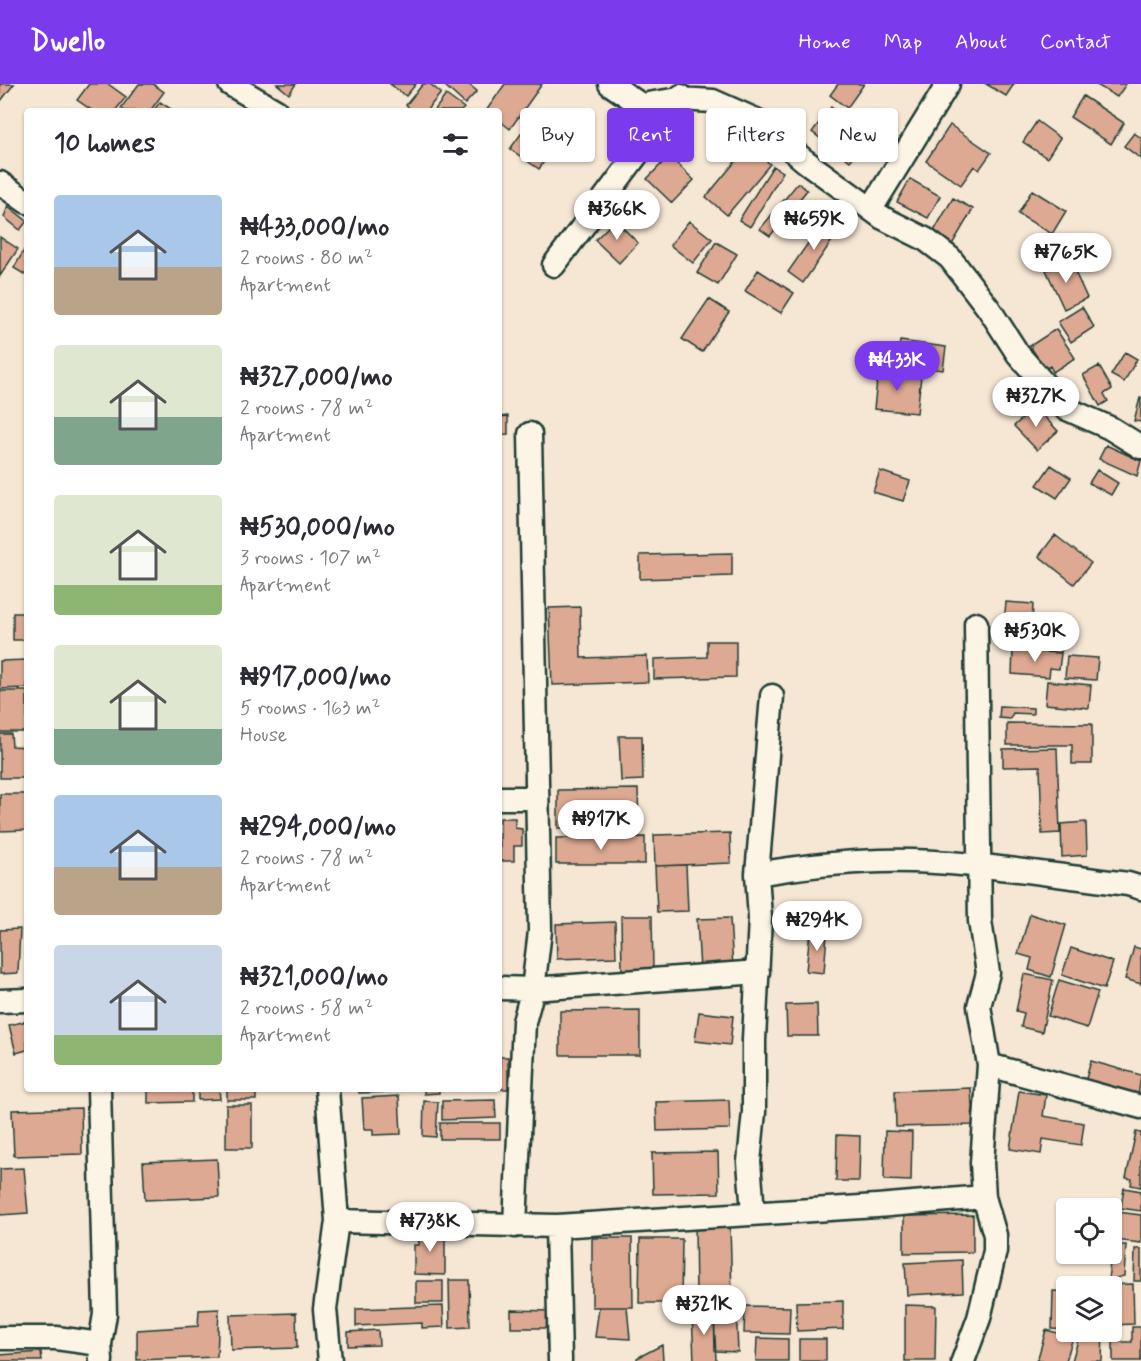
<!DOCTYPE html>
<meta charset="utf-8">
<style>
body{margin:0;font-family:Mynerve,sans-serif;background:#f2f2f3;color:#2b2b33;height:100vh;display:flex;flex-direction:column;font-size:22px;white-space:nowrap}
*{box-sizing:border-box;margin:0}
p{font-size:20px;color:#7c7c81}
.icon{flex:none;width:33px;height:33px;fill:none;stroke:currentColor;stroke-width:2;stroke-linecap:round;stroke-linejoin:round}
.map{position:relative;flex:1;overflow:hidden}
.drawer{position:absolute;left:24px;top:24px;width:478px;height:984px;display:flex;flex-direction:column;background:#fff;border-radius:6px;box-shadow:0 2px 4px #0004}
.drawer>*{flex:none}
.top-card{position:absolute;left:520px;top:24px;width:530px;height:54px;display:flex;gap:12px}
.controls{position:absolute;left:1056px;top:1114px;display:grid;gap:12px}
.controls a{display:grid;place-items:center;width:66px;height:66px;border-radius:6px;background:#fff;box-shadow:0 2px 4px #0004;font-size:30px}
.price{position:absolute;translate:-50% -51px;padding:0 14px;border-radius:21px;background:#fff;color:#222;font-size:20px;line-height:39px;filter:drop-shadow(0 2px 3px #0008)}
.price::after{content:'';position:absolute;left:50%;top:36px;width:18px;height:14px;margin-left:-9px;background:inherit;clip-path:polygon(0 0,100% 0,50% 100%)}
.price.selected{background:#7c3aed;color:#fff}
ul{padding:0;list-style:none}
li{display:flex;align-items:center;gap:18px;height:150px;padding:0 30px}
li span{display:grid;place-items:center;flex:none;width:168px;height:120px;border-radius:6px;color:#555}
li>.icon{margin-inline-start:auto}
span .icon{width:72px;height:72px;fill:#fffc;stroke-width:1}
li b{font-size:26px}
h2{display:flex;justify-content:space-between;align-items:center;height:72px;padding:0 30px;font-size:26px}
.chip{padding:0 21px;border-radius:6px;background:#fff;box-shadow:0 2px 4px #0004;font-size:21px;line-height:54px}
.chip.selected{background:#7c3aed;color:#fff}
header{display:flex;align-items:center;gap:36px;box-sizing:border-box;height:84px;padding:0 30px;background:#7c3aed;color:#fff}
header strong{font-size:28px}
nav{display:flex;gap:33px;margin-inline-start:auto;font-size:21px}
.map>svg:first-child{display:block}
</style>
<header>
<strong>Dwello</strong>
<nav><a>Home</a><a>Map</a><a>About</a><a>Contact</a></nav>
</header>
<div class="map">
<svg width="1141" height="1277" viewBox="0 0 1141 1277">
<rect width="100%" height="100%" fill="#f6e6d4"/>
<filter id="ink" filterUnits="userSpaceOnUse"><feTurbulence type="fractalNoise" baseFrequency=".0167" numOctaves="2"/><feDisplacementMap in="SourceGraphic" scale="12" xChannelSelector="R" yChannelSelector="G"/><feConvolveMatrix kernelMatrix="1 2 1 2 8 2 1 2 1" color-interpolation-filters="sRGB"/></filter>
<g filter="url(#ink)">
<path fill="#dea992" stroke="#1f3d34" stroke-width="1.5" d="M 0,0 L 14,0 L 0,18 Z
M 89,0 L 108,0 L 126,13 L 115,27 L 93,27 L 77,16 Z
M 139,0 L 153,0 L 164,8 L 150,27 L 125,27 L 121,24 Z
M 277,0 L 296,0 L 289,10 Z
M 390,0 L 416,0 L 406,12 Z
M 423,0 L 430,0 L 441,9 L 426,27 L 413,27 L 406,21 Z
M 443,0 L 468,0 L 477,7 L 465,20 Z
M 505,0 L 542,0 L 510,45 L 500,37 L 500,27 L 486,27 Z
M 838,0 L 864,0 L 847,24 L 830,11 Z
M 986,0 L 1014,0 L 1006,12 Z
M 1095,0 L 1126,0 L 1117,13 Z
M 446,11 L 464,24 L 461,27 L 434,27 Z
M 1083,12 L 1124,39 L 1111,60 L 1070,33 Z
M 160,18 L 174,27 L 153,27 Z
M 831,23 L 870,52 L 850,77 L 812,48 Z
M 1037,37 L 1060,54 L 1047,74 L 1023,58 Z
M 950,41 L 991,69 L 979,86 L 974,82 L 961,101 L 926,77 Z
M 526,43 L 554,63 L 539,85 L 510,65 Z
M 1134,49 L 1141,54 L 1141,75 L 1124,62 Z
M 749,61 L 770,80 L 727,131 L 706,113 Z
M 669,72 L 694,96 L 672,119 L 647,95 Z
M 773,82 L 783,88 L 750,143 L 739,136 Z
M 910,95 L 940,112 L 928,134 L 897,118 Z
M 798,99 L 807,106 L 770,152 L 760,145 Z
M 1032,106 L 1066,127 L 1052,150 L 1018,130 Z
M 953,114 L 973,125 L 950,164 L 931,152 Z
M 8,122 L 27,137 L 20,146 L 4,133 Z
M 825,135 L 840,145 L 803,199 L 788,188 Z
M 615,136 L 638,159 L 619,179 L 595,156 Z
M 689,137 L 712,155 L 693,179 L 670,161 Z
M 0,153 L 18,165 L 0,192 Z
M 716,158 L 737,170 L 718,201 L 697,189 Z
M 27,161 L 27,192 L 14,184 Z
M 1069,175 L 1087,214 L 1064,225 L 1046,186 Z
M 758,186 L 794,209 L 781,229 L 745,207 Z
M 709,215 L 729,228 L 702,268 L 682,255 Z
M 1082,223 L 1094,243 L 1071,258 L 1058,238 Z
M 1056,245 L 1075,274 L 1053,288 L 1050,282 L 1045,285 L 1030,262 Z
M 900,257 L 946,263 L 943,286 L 897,280 Z
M 1125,268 L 1137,275 L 1124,298 L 1111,291 Z
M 1099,282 L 1112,305 L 1104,310 L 1108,317 L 1100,322 L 1083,291 Z
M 878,287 L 921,292 L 917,329 L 874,325 Z
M 1140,314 L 1141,314 L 1141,338 L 1134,337 Z
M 1035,323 L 1058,347 L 1037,366 L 1014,342 Z
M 508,332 L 508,350 L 500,351 L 500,333 Z
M 1106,361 L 1141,377 L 1137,392 L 1099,375 Z
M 1051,381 L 1071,394 L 1057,414 L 1037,401 Z
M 1097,386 L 1118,399 L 1111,411 L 1089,399 Z
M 880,387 L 910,397 L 903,417 L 873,408 Z
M 1055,451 L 1091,479 L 1074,500 L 1039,472 Z
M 732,469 L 732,492 L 640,495 L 640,471 Z
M 1006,518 L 1033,520 L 1032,541 L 1004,539 Z
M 580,523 L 581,574 L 647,572 L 648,598 L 552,601 L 549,524 Z
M 13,529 L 27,529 L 27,556 L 13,556 Z
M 1009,545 L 1063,546 L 1061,569 L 1008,566 Z
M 707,557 L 736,557 L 736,593 L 654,595 L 654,575 L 707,573 Z
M 1013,566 L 1061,569 L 1059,585 L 1050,584 L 1049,593 L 1012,590 Z
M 1067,572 L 1098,574 L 1096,596 L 1065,594 Z
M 27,576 L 27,604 L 0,605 L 0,577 Z
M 1047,597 L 1091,601 L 1089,624 L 1045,620 Z
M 0,607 L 27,607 L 27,648 L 0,648 Z
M 1000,622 L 1033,624 L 1033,630 L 1013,629 L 1010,635 L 999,634 Z
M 1007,639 L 1092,640 L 1092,680 L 1072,680 L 1072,661 L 1007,661 Z
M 0,650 L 11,650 L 12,662 L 27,663 L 27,694 L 0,694 Z
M 619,652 L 642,652 L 643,696 L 621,697 Z
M 1057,664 L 1060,749 L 1042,750 L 1040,682 L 1003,683 L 1003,665 Z
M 638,705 L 639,744 L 558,744 L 558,706 Z
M 0,710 L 27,710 L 27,746 L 0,747 Z
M 500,734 L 515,734 L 515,744 L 522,745 L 522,762 L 514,762 L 514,777 L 500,777 Z
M 1086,738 L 1087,771 L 1062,773 L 1061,740 Z
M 730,749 L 731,779 L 655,782 L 654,751 Z
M 645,753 L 645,780 L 556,780 L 556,754 Z
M 686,781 L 688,827 L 657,828 L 655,782 Z
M 1030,830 L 1066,841 L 1051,893 L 1029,886 L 1032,874 L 1018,870 Z
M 621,832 L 652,832 L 653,887 L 622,887 Z
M 730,834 L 733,884 L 700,886 L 697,835 Z
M 615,838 L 616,873 L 557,875 L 556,840 Z
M 20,845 L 18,889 L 0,890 L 0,846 Z
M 810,847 L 827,849 L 824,889 L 806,887 Z
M 1134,863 L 1141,865 L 1141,900 L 1125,895 Z
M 1071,864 L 1113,878 L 1104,905 L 1062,891 Z
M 1024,890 L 1053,896 L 1042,948 L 1021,943 L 1024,929 L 1016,927 Z
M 1059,896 L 1098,908 L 1087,944 L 1048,932 Z
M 817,920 L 818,952 L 787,952 L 786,921 Z
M 640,926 L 640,971 L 560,971 L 560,927 Z
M 699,928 L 733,932 L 730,961 L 695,957 Z
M 27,937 L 27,966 L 16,969 L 9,941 Z
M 500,973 L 508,973 L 508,1005 L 500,1005 Z
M 1091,977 L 1141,991 L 1138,1013 L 1085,998 Z
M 971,1004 L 973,1041 L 896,1043 L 895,1007 Z
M 148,1005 L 192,1005 L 192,1018 L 148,1019 Z
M 198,1005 L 219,1005 L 220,1015 L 198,1016 Z
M 227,1005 L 256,1005 L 256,1016 L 227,1016 Z
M 359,1005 L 390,1005 L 390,1008 L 359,1009 Z
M 424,1005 L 439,1005 L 439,1009 L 424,1010 Z
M 1019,1007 L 1046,1011 L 1043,1032 L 1084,1039 L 1081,1061 L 1043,1055 L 1041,1070 L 1010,1065 Z
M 399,1012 L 401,1050 L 373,1051 L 373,1045 L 364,1045 L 362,1014 Z
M 495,1016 L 496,1034 L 442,1036 L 442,1017 Z
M 729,1016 L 730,1045 L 657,1047 L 656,1018 Z
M 424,1017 L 438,1018 L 436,1053 L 423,1052 Z
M 226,1021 L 252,1021 L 252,1064 L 226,1064 Z
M 81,1024 L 82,1070 L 14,1072 L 12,1026 Z
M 440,1039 L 500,1039 L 500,1055 L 440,1055 Z
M 885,1047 L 912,1048 L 911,1097 L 884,1096 Z
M 1136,1048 L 1141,1049 L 1141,1103 L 1131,1101 L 1132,1095 L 1126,1094 Z
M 837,1051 L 860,1052 L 859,1097 L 836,1097 Z
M 718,1068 L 719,1109 L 653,1110 L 652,1069 Z
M 217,1075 L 219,1113 L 145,1116 L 143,1078 Z
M 24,1084 L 28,1129 L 0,1131 L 0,1085 Z
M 1124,1104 L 1141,1107 L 1141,1127 L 1121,1124 Z
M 1083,1120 L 1111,1125 L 1083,1125 Z
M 1117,1128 L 1141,1131 L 1141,1159 L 1114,1156 Z
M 973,1131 L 973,1168 L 904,1169 L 904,1132 Z
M 730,1141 L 732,1210 L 696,1211 L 695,1142 Z
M 419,1146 L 445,1147 L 445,1191 L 414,1190 L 414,1161 L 419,1161 Z
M 592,1154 L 632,1154 L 633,1223 L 592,1223 Z
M 640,1155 L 682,1155 L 681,1219 L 639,1219 Z
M 1112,1161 L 1126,1161 L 1124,1192 L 1108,1196 Z
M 1135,1165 L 1141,1165 L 1141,1197 L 1134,1197 Z
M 962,1176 L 963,1208 L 907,1211 L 905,1179 Z
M 449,1196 L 469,1196 L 470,1243 L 450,1244 Z
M 416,1197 L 443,1197 L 443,1219 L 416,1219 Z
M 1133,1200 L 1134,1240 L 1112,1241 L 1112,1203 L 1097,1201 Z
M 1053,1207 L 1066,1208 L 1066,1246 L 1052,1245 Z
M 843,1217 L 843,1245 L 797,1247 L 796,1218 Z
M 905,1221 L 936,1222 L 935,1277 L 905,1277 Z
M 443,1222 L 444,1243 L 422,1244 L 422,1239 L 356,1242 L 356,1225 Z
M 736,1222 L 738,1268 L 715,1267 L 714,1227 Z
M 745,1222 L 790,1223 L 789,1250 L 744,1249 Z
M 599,1223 L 627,1223 L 630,1255 L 595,1253 Z
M 219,1225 L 217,1273 L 137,1276 L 137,1246 L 198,1242 L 199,1226 Z
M 511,1226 L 551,1227 L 550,1244 L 511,1244 Z
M 714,1227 L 716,1277 L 694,1277 L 692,1228 Z
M 296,1229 L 297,1264 L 231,1266 L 230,1231 Z
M 1132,1243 L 1141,1243 L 1141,1277 L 1113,1277 L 1113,1258 L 1132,1258 Z
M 378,1246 L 379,1261 L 348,1262 L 348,1248 Z
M 1046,1246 L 1073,1253 L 1066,1277 L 1037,1277 Z
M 1080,1249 L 1103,1249 L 1102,1277 L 1072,1277 Z
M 757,1254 L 788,1255 L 788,1277 L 756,1277 Z
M 799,1255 L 826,1255 L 826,1277 L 799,1277 Z
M 662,1261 L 663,1277 L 637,1277 L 637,1274 Z
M 41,1268 L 42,1277 L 0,1277 L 0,1271 Z"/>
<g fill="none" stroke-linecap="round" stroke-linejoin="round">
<g stroke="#1f3d34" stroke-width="27">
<path id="minor" d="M 230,0 L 276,27
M 610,0 L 641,21 L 679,15 L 713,17 L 756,36 L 805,77 L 883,134 L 925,155 L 950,174 L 989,225 L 1018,270 L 1065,324 L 1110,344 L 1141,363
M 0,99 L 27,118
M 871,125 L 948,0
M 554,181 L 681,12
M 500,714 L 536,714
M 757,790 C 798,783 839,778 881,777 C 963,775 1046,791 1128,800 L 1141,804
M 500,904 L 533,905 L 758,888
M 0,917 L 27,916
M 989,981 L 1141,1023
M 99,1005 L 105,1230 L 100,1260 L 101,1277
M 327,1005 L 337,1137 L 325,1225 L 330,1277
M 753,1128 L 749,1078 L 754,1028 L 754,956 L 760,834 L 757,790 L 772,612
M 337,1137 L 557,1142 L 877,1122 L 984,1113
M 515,1142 L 524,938 L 533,905 L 540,847 L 530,350
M 557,1142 L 560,1277
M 0,1254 L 56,1254 L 100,1260
M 963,1277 L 979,1234 L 995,1167 L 995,1151 L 984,1113 L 982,1079 L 989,981 L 979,922 L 988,889 L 980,837 L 976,540"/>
</g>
<use href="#minor" stroke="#fcf5e5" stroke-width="22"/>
</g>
</g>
</svg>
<div class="controls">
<a><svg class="icon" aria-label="locate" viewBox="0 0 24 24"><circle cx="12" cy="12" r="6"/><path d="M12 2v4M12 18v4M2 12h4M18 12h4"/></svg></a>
<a><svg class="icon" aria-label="layers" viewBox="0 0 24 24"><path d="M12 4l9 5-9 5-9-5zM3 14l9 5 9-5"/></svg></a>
</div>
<b class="price" style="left:617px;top:157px">₦366K</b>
<b class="price" style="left:814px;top:167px">₦659K</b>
<b class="price" style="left:1066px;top:200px">₦765K</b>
<b class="price selected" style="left:897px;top:308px">₦433K</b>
<b class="price" style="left:1036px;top:344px">₦327K</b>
<b class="price" style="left:1035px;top:579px">₦530K</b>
<b class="price" style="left:601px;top:767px">₦917K</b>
<b class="price" style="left:817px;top:868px">₦294K</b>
<b class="price" style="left:430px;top:1169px">₦738K</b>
<b class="price" style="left:704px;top:1252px">₦321K</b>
<div class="top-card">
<a class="chip">Buy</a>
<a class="chip selected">Rent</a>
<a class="chip">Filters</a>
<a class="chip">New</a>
</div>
<section class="drawer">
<h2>10 homes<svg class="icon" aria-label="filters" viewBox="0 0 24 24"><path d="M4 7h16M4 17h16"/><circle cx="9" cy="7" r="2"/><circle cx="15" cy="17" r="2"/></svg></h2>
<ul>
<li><span style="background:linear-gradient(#a9c7e8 60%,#b9a48a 0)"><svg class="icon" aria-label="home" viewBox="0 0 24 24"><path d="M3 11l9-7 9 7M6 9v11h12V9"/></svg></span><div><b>₦433,000/mo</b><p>2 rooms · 80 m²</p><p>Apartment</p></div></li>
<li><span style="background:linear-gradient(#dfe7d0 60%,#7fa58c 0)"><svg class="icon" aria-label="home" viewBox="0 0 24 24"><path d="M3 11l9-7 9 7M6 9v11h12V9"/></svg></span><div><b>₦327,000/mo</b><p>2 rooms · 78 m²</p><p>Apartment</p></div></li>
<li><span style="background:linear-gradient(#dfe7d0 75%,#8fb573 0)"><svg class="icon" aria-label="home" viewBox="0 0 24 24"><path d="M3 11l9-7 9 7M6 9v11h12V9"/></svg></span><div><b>₦530,000/mo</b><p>3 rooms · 107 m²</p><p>Apartment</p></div></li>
<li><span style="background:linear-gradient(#dfe7d0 70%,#7fa58c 0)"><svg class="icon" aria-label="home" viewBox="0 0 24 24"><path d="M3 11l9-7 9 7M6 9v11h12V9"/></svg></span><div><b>₦917,000/mo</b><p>5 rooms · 163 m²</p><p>House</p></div></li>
<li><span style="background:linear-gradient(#a9c7e8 60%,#b9a48a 0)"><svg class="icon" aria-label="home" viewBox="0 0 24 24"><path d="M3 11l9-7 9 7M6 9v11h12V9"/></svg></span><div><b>₦294,000/mo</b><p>2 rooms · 78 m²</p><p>Apartment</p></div></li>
<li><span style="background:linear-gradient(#c9d6e8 75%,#8fb573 0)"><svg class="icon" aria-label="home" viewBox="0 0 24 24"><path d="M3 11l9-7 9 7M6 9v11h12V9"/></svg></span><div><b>₦321,000/mo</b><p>2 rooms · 58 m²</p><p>Apartment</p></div></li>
</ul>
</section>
</div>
